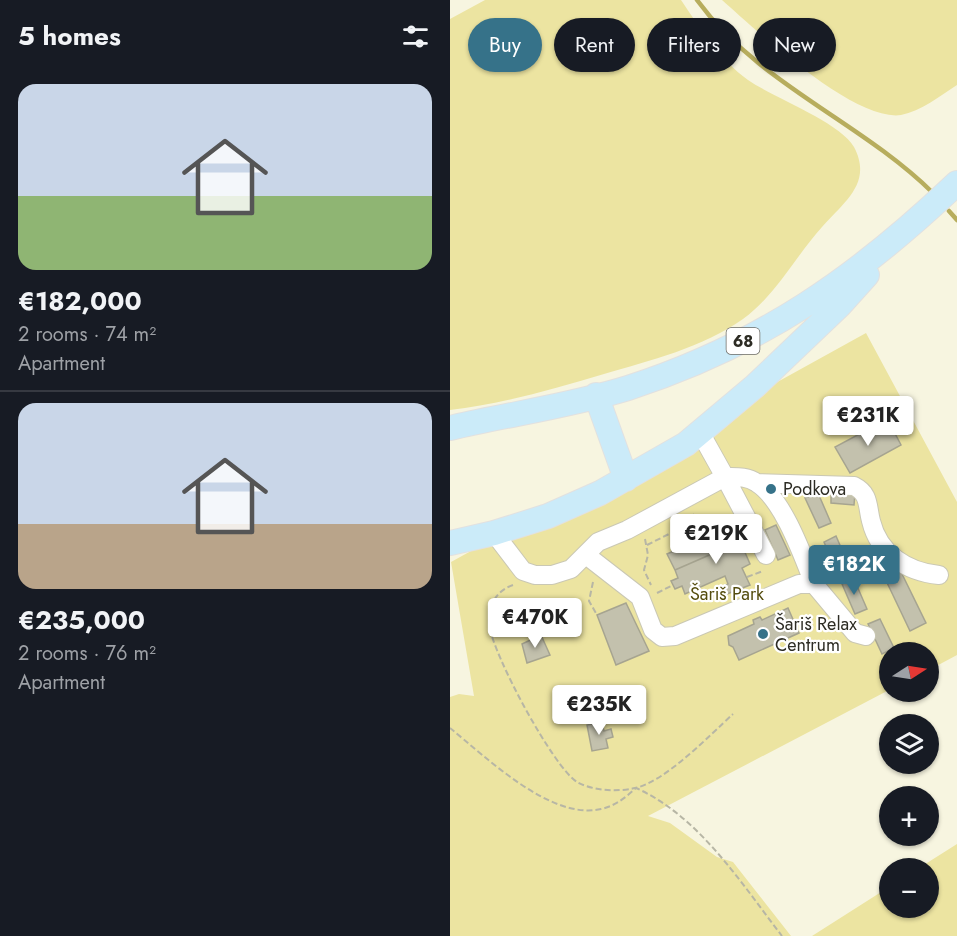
<!DOCTYPE html>
<meta charset="utf-8">
<style>
body{margin:0;font-family:Jost,sans-serif;background:#242831;color:#f1f3f6;height:100vh;display:flex;flex-direction:column;font-size:22px;white-space:nowrap}
*{box-sizing:border-box;margin:0}
p{font-size:20px;color:#9ea1a6}
.icon{flex:none;width:33px;height:33px;fill:none;stroke:currentColor;stroke-width:2;stroke-linecap:round;stroke-linejoin:round}
.map{position:relative;flex:1;overflow:hidden}
.sheet{display:flex;flex-direction:column;background:#171b24;width:450px}
.sheet>*{flex:none}
.top-card{position:absolute;left:18px;top:18px;width:399px;height:54px;display:flex;gap:12px}
.needle{width:39px;rotate:78deg}
.buttons{position:absolute;left:429px;top:642px;display:grid;gap:12px}
.buttons a{display:grid;place-items:center;width:60px;height:60px;border-radius:50%;background:#171b24;box-shadow:0 2px 4px #0004;font-size:30px}
.price{position:absolute;translate:-50% -51px;padding:0 14px;border-radius:6px;background:#fff;color:#222;font-size:20px;line-height:39px;filter:drop-shadow(0 2px 3px #0008)}
.price::after{content:'';position:absolute;left:50%;top:36px;width:18px;height:14px;margin-left:-9px;background:inherit;clip-path:polygon(0 0,100% 0,50% 100%)}
.price.active{background:#367289;color:#fff}
ul{padding:0;list-style:none}
li{display:grid;align-content:center;gap:12px;height:318px;padding:0 18px}
li+li{border-top:2px solid #363941}
li span{display:grid;place-items:center;height:186px;border-radius:18px;color:#555}
li>.icon{margin-inline-start:auto}
span .icon{width:108px;height:108px;fill:#fffc;stroke-width:1}
li b{font-size:26px}
h2{display:flex;justify-content:space-between;align-items:center;height:72px;padding:0 18px;font-size:26px}
.chip{padding:0 21px;border-radius:27px;background:#171b24;box-shadow:0 2px 4px #0004;font-size:21px;line-height:54px}
.chip.active{background:#367289;color:#fff}
main{display:flex;flex:1;min-height:0}
.map>svg:first-child{display:block}
</style>
<main>
<section class="sheet">
<h2>5 homes<svg class="icon" aria-label="filters" viewBox="0 0 24 24"><path d="M4 7h16M4 17h16"/><circle cx="9" cy="7" r="2"/><circle cx="15" cy="17" r="2"/></svg></h2>
<ul>
<li><span style="background:linear-gradient(#c9d6e8 60%,#8fb573 0)"><svg class="icon" aria-label="home" viewBox="0 0 24 24"><path d="M3 11l9-7 9 7M6 9v11h12V9"/></svg></span><div><b>€182,000</b><p>2 rooms · 74 m²</p><p>Apartment</p></div></li>
<li><span style="background:linear-gradient(#c9d6e8 65%,#b9a48a 0)"><svg class="icon" aria-label="home" viewBox="0 0 24 24"><path d="M3 11l9-7 9 7M6 9v11h12V9"/></svg></span><div><b>€235,000</b><p>2 rooms · 76 m²</p><p>Apartment</p></div></li>
</ul>
</section>
<div class="map">
<svg width="507" height="936" viewBox="0 0 507 936">
<rect width="100%" height="100%" fill="#f7f5e0"/>
<path fill="#ece4a1" d="M 35,0 L 231,0 C 250,28 270,60 298,80 C 324,98 390,122 404,147 C 423,183 394,202 372,227 C 345,257 326,295 293,319 C 254,347 199,361 154,374 C 104,389 52,404 0,410 L 0,19 Z
M 272,0 L 507,0 L 507,85 C 490,96 471,111 451,115 C 404,122 306,30 272,0 Z
M 416,333 L 507,502 L 507,655 L 479,670 L 478,652 L 440,652 L 439,690 L 198,816 L 220,823 L 267,857 L 283,862 L 341,936 L 0,936 L 0,697 L 9,694 L 24,696 L 1,562 Z
M 507,844 L 507,936 L 362,936 L 439,887 L 440,908 L 478,908 L 478,868 L 469,868 Z"/>
<g fill="none" stroke-linecap="round" stroke-linejoin="round">
<path stroke="#b7ad5d" stroke-width="4.5" d="M 247,0 C 308,84 410,121 483,193
M 499,211 L 507,220"/>
</g>
<path fill="#c3c1ad" stroke="#a6a490" stroke-width="1.5" d="M 430,423 L 433,428 L 440,424 L 451,445 L 400,473 L 385,447 Z
M 381,491 L 405,493 L 404,505 L 381,503 Z
M 368,493 L 381,523 L 369,528 L 355,498 Z
M 267,523 L 269,528 L 273,526 L 282,545 L 290,541 L 300,564 L 292,568 L 300,585 L 277,594 L 274,586 L 278,584 L 275,576 L 235,594 L 232,586 L 225,589 L 221,581 L 228,578 L 225,570 L 264,553 L 257,537 L 261,535 L 258,527 Z
M 326,525 L 340,555 L 328,560 L 315,530 Z
M 386,536 L 399,566 L 387,572 L 374,542 Z
M 257,537 L 264,553 L 225,570 L 217,554 Z
M 434,560 L 451,572 L 476,623 L 460,631 L 431,570 Z
M 404,579 L 417,609 L 405,614 L 392,584 Z
M 176,603 L 199,651 L 166,665 L 147,615 Z
M 338,608 L 349,633 L 289,660 L 283,647 L 279,645 L 278,636 L 304,624 L 303,620 L 310,617 L 312,620 Z
M 430,619 L 444,648 L 432,654 L 418,624 Z
M 91,635 L 100,655 L 77,663 L 72,644 Z
M 152,722 L 154,731 L 161,729 L 163,737 L 156,739 L 158,748 L 142,751 L 137,725 Z"/>
<g fill="none" stroke-linecap="round" stroke-linejoin="round">
<g stroke="#cac8b4" stroke-width="20">
<path id="minor" d="M 307,483 L 404,486 C 420,494 417,506 421,521 C 429,554 457,572 489,575
M 44,533 L 73,571 L 85,575 L 102,575 L 121,569 L 148,542 L 177,530 L 275,477 L 251,434
M 136,555 L 190,597 L 203,630 L 212,637 L 225,636 L 349,584 L 364,584 L 405,633 L 416,636
M 316,555 L 275,477 C 286,477 297,476 307,483 C 333,499 353,556 364,584"/>
</g>
<g stroke="#e2e1e0" stroke-width="26">
<path id="major" d="M 146,395 L 176,479
M 0,428 C 59,414 120,406 178,388 C 311,345 406,279 507,183
M 0,543 L 44,533 L 98,516 L 150,493 L 236,444 L 305,386 L 390,305 L 417,275"/>
</g>
<path stroke="#b7b6a5" stroke-width="2" stroke-dasharray="6 3" stroke-linecap="butt" d="M 243,514 L 255,538
M 195,539 L 198,555 L 194,570 L 201,585
M 197,545 L 247,520
M 373,562 L 381,558
M 297,577 L 313,571
M 143,582 L 139,601 L 147,615
M 63,585 C 46,591 38,605 39,624 C 42,653 103,767 127,782 C 143,791 168,792 185,788 C 215,782 260,735 283,714
M 207,593 L 223,585
M 0,728 C 36,757 101,821 151,809 C 165,806 175,798 186,788 C 249,816 291,883 332,936"/>
<use href="#minor" stroke="#fff" stroke-width="18"/>
<use href="#major" stroke="#cbebf9" stroke-width="24"/>
</g>
<g fill="#367289" stroke="#fff" stroke-width="2">
<circle cx="321" cy="489" r="6"/>
<circle cx="313" cy="634" r="6"/>
</g>
<g text-anchor="middle" dominant-baseline="central" stroke-width="4.5" stroke-linejoin="round" paint-order="stroke">
<rect fill="#fff" stroke="#6c6b66" stroke-width="1.5" x="276.5" y="328" width="33" height="26" rx="4.5"/>
<g font-size="16" font-weight="bold" fill="#2d2c24">
<text x="293" y="341">68</text>
</g>
<g font-size="18" fill="#2d2c24" stroke="#fff" text-anchor="start">
<text x="333" y="489">Podkova</text>
<text x="325" y="624">Šariš Relax<tspan x="325" dy="21">Centrum</tspan></text>
</g>
<g font-size="18" fill="#544c0d" stroke="#fff">
<text x="277" y="594">Šariš Park</text>
</g>
</g>
</svg>
<div class="buttons">
<a><svg class="needle" viewBox="-14 -14 28 28"><path d="M0-13l5 13h-10z" fill="#e53935"/><path d="M0 13l5-13h-10z" fill="#9ea1a6"/></svg></a>
<a><svg class="icon" aria-label="layers" viewBox="0 0 24 24"><path d="M12 4l9 5-9 5-9-5zM3 14l9 5 9-5"/></svg></a>
<a>+</a>
<a>−</a>
</div>
<b class="price" style="left:418px;top:447px">€231K</b>
<b class="price" style="left:266px;top:565px">€219K</b>
<b class="price active" style="left:404px;top:596px">€182K</b>
<b class="price" style="left:85px;top:649px">€470K</b>
<b class="price" style="left:149px;top:736px">€235K</b>
<div class="top-card">
<a class="chip active">Buy</a>
<a class="chip">Rent</a>
<a class="chip">Filters</a>
<a class="chip">New</a>
</div>
</div>
</main>
